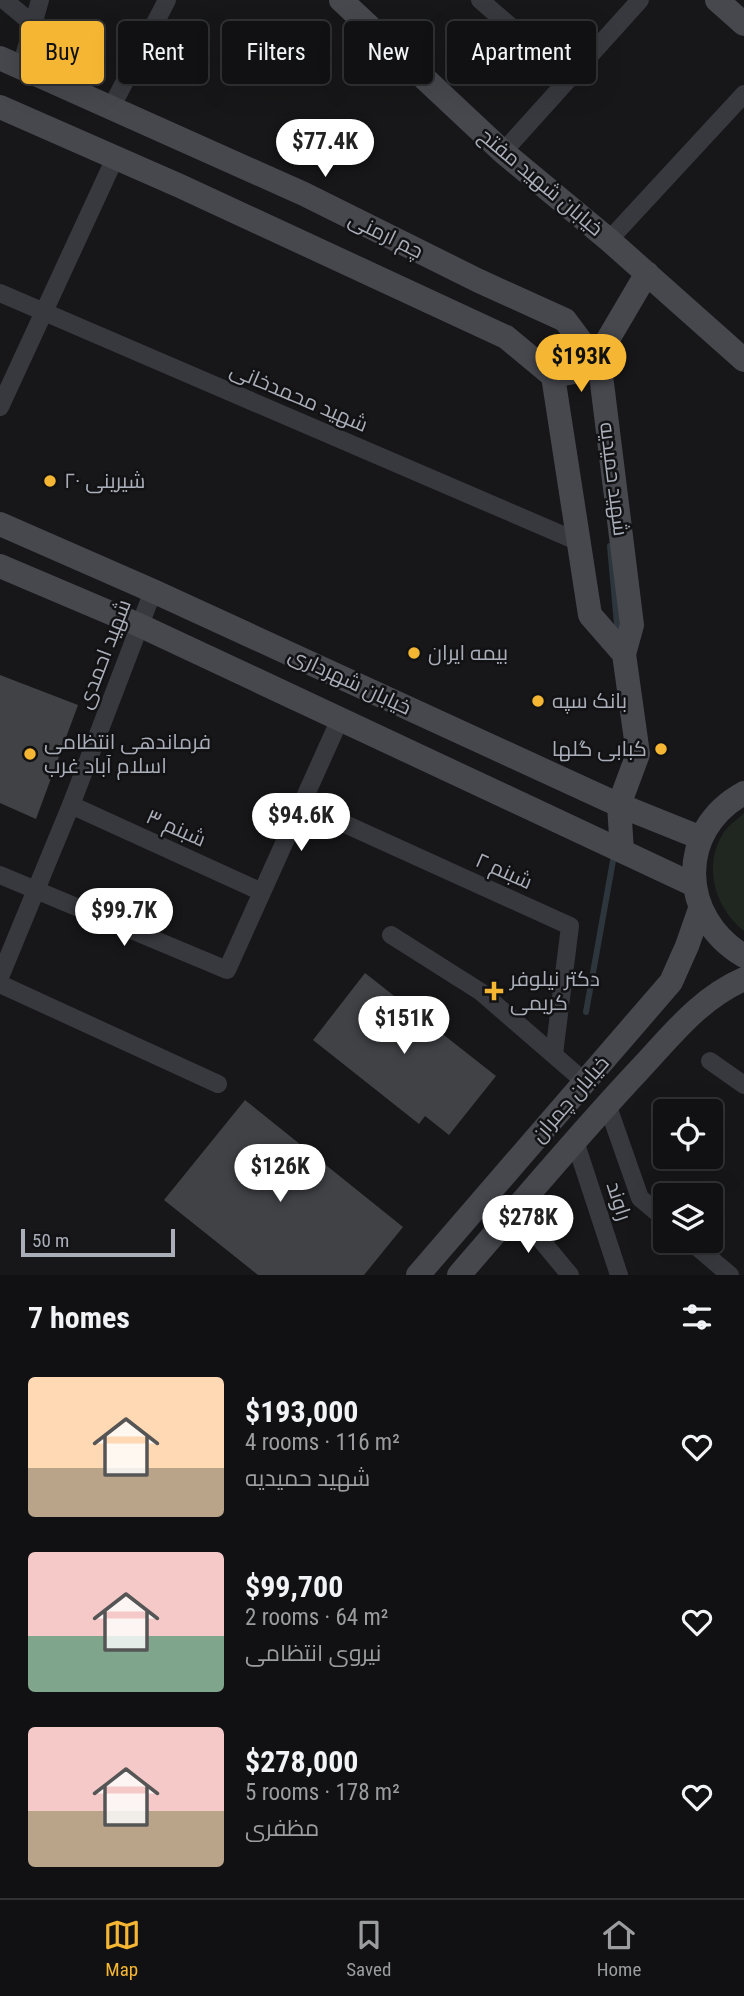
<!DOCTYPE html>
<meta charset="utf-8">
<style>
body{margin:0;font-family:"Roboto Condensed",Cairo,sans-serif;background:#1e1f21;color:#f1f3f6;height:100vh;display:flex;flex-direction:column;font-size:26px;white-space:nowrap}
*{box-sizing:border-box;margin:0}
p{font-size:23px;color:#9c9da0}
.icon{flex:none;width:38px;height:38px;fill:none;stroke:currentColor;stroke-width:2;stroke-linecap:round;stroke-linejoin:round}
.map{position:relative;height:1275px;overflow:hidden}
.drawer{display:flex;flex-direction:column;background:#111113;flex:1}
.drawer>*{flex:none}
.guide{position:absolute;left:21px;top:21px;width:704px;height:63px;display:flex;gap:14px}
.controls{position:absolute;left:653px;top:1099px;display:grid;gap:14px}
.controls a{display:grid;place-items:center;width:70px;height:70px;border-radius:7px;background:#111113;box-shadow:0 7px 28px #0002,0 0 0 2px #303133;font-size:35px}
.scale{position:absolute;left:21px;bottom:18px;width:154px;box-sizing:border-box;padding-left:7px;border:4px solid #a9aeb9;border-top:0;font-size:19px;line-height:24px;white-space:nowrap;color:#a9aeb9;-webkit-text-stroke:5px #121214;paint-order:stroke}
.price{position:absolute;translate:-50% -60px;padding:0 16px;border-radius:24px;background:#fff;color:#222;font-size:23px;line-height:46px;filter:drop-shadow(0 2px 4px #0008)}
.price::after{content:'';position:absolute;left:50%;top:42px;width:21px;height:16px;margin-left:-10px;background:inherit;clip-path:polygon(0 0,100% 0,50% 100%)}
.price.active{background:#f5b633;color:#111}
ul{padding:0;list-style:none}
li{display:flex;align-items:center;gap:21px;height:175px;padding:0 28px}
li span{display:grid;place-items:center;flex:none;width:196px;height:140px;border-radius:7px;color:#555}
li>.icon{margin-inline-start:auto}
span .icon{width:84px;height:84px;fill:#fffc;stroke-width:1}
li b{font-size:30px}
h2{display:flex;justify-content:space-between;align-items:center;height:84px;padding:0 28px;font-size:30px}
.pill{padding:0 24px;border-radius:7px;background:#111113;box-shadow:0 7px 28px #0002,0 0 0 2px #303133;font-size:24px;line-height:63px}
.pill.active{background:#f5b633;color:#111}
.tabs{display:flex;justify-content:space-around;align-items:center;height:98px;border-top:2px solid #303133;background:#111113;font-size:19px;color:#9c9da0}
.tabs a{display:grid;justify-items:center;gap:4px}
.tabs .active{color:#f5b633}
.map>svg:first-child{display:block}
</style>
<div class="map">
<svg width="744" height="1275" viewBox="0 0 744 1275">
<rect width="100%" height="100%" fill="#171719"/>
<path fill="#1f2720" d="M 744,813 L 744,931 C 715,908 702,866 724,832 C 729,825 738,819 744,813 Z"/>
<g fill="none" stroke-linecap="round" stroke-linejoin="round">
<path stroke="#2d363d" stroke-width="6" d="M 610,546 L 618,636
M 586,1012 L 614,855"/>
</g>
<path fill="#414246" d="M 0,675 L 78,705 L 36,819 L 0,803 Z
M 365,973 L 496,1076 L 449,1135 L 425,1116 L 419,1124 L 313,1040 Z
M 245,1100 L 403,1227 L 364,1275 L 258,1275 L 164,1200 Z"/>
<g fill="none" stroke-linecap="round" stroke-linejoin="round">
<path stroke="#38393e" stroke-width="18" d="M 4,0 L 33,24
M 480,0 L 570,78
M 21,67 L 40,0
M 111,108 L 167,0
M 503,152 L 640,0
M 609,240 L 744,94
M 0,293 L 579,542
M 0,407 L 115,158
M 301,804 L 570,926 L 554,1054
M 71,805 L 262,892
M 0,875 L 227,970 L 340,719
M 391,935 L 481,992 L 585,1082
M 0,977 L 71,805 L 153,591
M 0,984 L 218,1084
M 710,1061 L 744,1085
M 607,1104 L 640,1198 L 665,1219
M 575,1141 L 619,1275
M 516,1210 L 570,1275
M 690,1241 L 730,1275"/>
<path stroke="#46484e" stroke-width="24" d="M 341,0 L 503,152 L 609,240 L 744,360
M 717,0 L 744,24
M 0,58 L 304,194 L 479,281 L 565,320 L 600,367
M 0,107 L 180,186 L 506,337 L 553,376
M 553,376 L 590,615 L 624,654
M 553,376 L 600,367
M 0,524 L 153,591 L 619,805 L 701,838
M 0,566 L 139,625 L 694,885
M 744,793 C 676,830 679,918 744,956
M 622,851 L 619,805 L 638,754 L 624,654 L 632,625 L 600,367 L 607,341 L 647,273
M 418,1275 L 671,982 L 687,946 L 700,909
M 459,1275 C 519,1206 577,1136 640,1069 C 672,1035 700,998 744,979"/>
</g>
<g fill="#f5b633" stroke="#121214" stroke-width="2.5">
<circle cx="50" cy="481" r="7"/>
<circle cx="414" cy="653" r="7"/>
<circle cx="538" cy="701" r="7"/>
<circle cx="661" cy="749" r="7"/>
<circle cx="30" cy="754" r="7"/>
<path d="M490.5 980.5h7v7h7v7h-7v7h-7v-7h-7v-7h7z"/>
</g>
<g text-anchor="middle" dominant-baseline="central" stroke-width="5" stroke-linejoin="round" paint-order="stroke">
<g font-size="21" fill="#a9aeb9" stroke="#121214">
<text transform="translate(541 182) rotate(40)">خیابان شهید مفتح</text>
<text transform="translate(386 235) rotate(26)">چم ارمنی</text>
<text transform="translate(299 397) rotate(23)">شهید محمدخانی</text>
<text transform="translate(614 479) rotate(83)">شهید حمیدیه</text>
<text transform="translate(104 654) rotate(-69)">شهید احمدی</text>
<text transform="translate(350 681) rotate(25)">خیابان شهرداری</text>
<text transform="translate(176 828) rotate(24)">شبنم ۳</text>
<text transform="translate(504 871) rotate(24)">شبنم ۲</text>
<text transform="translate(570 1099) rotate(-49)">خیابان چمران</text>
<text transform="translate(619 1201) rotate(72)">راوند</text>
</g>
<g font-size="21" fill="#a9aeb9" stroke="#121214" text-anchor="start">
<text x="64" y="481">شیرینی ۲۰</text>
<text x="428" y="653">بیمه ایران</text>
<text x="552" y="701">بانک سپه</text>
<text x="44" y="742">فرماندهی انتظامی<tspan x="44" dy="24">اسلام آباد غرب</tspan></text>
<text x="647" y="749" text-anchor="end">کبابی گلها</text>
<text x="510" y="979">دکتر نیلوفر<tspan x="510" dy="24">کریمی</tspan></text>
</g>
</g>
</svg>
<div class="controls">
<a><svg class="icon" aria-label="locate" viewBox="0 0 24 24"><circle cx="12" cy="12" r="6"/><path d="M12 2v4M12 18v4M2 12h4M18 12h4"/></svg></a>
<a><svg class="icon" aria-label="layers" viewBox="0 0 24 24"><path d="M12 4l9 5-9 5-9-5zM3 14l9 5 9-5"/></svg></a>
</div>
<div class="scale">50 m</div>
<b class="price" style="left:325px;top:179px">$77.4K</b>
<b class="price active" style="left:581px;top:394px">$193K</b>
<b class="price" style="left:301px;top:853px">$94.6K</b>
<b class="price" style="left:124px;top:948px">$99.7K</b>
<b class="price" style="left:404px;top:1056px">$151K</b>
<b class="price" style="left:280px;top:1204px">$126K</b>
<b class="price" style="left:528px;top:1255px">$278K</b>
<div class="guide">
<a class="pill active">Buy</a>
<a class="pill">Rent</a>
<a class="pill">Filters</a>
<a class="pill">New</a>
<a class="pill">Apartment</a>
</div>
</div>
<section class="drawer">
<h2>7 homes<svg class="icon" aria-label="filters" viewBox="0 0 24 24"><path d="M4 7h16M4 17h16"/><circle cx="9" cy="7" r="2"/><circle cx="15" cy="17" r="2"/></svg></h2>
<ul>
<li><span style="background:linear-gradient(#ffd9b3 65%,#b9a48a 0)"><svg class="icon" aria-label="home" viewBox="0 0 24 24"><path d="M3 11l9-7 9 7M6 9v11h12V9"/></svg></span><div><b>$193,000</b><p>4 rooms · 116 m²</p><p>شهید حمیدیه</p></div><svg class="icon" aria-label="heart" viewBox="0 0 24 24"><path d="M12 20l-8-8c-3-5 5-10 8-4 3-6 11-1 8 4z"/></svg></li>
<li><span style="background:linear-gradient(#f6c9c9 60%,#7fa58c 0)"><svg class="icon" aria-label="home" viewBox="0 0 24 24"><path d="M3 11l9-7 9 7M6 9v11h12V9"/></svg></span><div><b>$99,700</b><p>2 rooms · 64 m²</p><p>نیروی انتظامی</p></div><svg class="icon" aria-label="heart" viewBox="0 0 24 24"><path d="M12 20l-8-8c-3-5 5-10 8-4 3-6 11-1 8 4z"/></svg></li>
<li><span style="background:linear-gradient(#f6c9c9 60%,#b9a48a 0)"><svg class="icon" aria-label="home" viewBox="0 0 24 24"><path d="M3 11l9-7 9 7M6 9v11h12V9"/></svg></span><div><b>$278,000</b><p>5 rooms · 178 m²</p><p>مظفری</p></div><svg class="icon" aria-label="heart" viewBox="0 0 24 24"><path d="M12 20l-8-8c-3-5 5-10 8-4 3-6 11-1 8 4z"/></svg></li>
</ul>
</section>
<nav class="tabs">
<a class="active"><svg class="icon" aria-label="map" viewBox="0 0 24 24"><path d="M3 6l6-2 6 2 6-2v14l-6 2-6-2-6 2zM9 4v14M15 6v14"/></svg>Map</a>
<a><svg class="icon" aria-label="saved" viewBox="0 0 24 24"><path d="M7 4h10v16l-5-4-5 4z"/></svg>Saved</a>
<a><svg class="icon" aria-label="home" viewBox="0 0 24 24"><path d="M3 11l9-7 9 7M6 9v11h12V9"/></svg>Home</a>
</nav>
